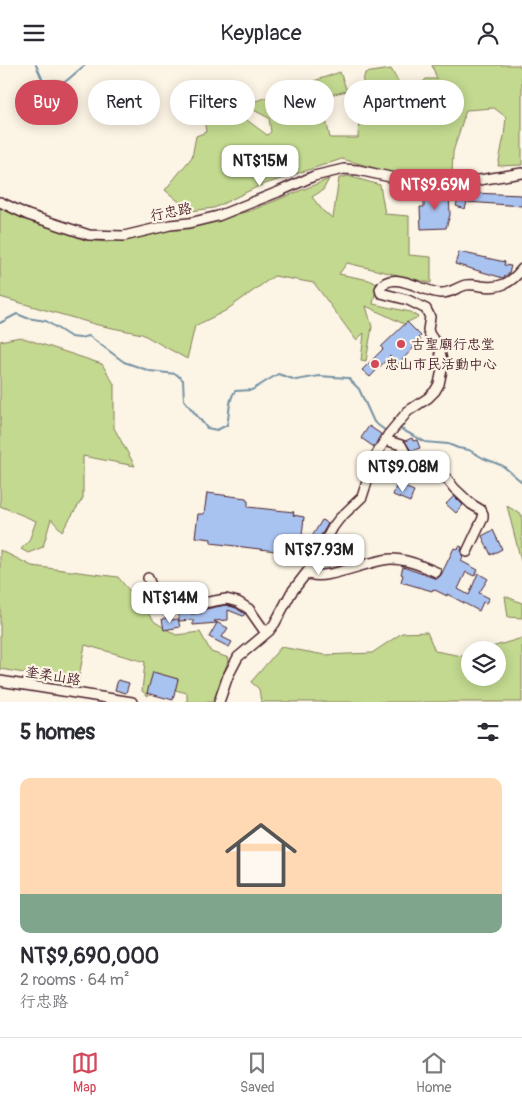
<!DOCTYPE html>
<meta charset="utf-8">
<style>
body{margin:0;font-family:Pangolin,"LXGW WenKai TC",sans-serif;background:#f7f7f7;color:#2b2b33;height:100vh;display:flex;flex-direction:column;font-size:19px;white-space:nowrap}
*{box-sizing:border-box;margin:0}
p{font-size:16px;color:#7c7c81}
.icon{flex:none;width:28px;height:28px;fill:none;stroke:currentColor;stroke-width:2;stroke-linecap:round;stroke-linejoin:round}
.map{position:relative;height:637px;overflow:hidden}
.panel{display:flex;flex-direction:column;background:#fff;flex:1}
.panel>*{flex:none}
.hud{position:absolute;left:15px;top:15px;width:492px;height:45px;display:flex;gap:10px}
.fabs{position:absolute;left:461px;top:576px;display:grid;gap:10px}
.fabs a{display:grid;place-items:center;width:45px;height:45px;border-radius:50%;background:#fff;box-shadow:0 2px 12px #0003;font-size:25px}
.price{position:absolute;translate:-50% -42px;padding:0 11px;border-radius:10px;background:#fff;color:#222;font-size:16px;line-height:32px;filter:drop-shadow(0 1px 2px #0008)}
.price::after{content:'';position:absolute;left:50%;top:30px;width:15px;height:11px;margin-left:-8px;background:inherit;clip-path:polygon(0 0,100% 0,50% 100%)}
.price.active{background:#d1495b;color:#fff}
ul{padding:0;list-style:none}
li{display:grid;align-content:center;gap:10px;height:265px;padding:0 20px}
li+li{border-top:1px solid #e1e1e2}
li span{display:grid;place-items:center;height:155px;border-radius:10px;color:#555}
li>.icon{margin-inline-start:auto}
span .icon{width:90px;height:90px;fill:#fffc;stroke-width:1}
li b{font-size:21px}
h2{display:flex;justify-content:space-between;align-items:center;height:60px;padding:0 20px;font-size:21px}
.chip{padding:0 18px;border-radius:22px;background:#fff;box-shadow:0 2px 12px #0003;font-size:18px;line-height:45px}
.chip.active{background:#d1495b;color:#fff}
header{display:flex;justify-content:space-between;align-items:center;height:65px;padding:0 20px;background:#fff;font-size:22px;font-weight:600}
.tab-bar{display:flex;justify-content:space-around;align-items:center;height:70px;border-top:1px solid #e1e1e2;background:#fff;font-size:14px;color:#7c7c81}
.tab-bar a{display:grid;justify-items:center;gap:2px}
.tab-bar .active{color:#d1495b}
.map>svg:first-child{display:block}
</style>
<header><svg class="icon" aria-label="menu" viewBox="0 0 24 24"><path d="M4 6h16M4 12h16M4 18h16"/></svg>Keyplace<svg class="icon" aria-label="person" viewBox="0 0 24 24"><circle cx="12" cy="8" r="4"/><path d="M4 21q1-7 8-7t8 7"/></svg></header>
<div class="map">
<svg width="522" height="637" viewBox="0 0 522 637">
<rect width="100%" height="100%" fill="#fcf5e5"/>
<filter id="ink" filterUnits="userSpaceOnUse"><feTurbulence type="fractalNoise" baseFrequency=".02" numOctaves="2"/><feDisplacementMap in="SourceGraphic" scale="10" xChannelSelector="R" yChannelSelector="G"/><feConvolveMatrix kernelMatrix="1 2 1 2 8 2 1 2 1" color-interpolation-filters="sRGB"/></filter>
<g filter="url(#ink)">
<path fill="#c2d98f" stroke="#867c5d" d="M 432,0 L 519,0 L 522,5 L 522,100 L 498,101 L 504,71 L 506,52 L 494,43 L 466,45 L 453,87 L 452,109 L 397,109 L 342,94 L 259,121 L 214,143 L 190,146 L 165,125 L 192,92 L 196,71 L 206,67 L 204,53 L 232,44 L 267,70 L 271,67 L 269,53 L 244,40 L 340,7 L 347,26 L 321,32 L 330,73 L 358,73 L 360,28 L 365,8 L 391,4 L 402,23 L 412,27 L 426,14 L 437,14 Z
M 348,111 L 380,120 L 385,149 L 409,151 L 409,190 L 431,192 L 431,218 L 347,198 L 339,209 L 369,215 L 377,219 L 373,239 L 410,247 L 418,252 L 404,259 L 366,241 L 372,262 L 366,296 L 361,295 L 364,268 L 356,275 L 314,218 L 274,211 L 225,246 L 195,261 L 187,294 L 142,269 L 98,260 L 0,232 L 0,142 L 85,175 L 107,177 L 250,146 L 329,114 L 323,125 L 312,132 L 324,147 L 333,153 L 339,113 Z
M 20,272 L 102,299 L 114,319 L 114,363 L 135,401 L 83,391 L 83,433 L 62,466 L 51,454 L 43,482 L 28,488 L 21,484 L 29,476 L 36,456 L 0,441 L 0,276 Z
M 507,441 L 522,450 L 522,500 Z
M 0,485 L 32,501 L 118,512 L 155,557 L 176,570 L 200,567 L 211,587 L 229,593 L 214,637 L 187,637 L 187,628 L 152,619 L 148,631 L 142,626 L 145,597 L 85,580 L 78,617 L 0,604 Z
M 505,531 L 522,538 L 522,553 L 508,552 Z
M 427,567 L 435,586 L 462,591 L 470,589 L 470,612 L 498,612 L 498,585 L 482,585 L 522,573 L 522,637 L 261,637 L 259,624 L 251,617 L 281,582 L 325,590 L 372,588 L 402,568 Z"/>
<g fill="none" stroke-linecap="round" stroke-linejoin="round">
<path stroke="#7692a4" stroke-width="2" d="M 36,0 L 43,16 L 55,15 L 65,17 L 85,0
M 0,258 L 17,249 L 27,253 L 46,256 L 71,272 L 80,273 L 89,271 L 124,297 L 150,306 L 176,309 L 183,315 L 184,335 L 207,363 L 217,365 L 227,360 C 230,348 228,335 235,326 L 252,325 L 278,309 L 296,315 L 319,311 L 348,313 L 359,324 L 374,357 L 386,366
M 396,365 L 401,364 L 425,377 L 448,379 L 458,383 L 469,385 L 483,393 L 503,401 L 522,417"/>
</g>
<path fill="#a9c3f0" stroke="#4a1f2b" d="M 449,128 L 450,150 L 446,163 L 421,164 L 420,142 L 424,142 L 424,130 Z
M 460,128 L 472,131 L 472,128 L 522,130 L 522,141 L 467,137 L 465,144 L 456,141 Z
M 459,187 L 505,197 L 504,200 L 511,201 L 509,208 L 503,213 L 455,199 Z
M 407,257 L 421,271 L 419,273 L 421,275 L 398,299 L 390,291 L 370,312 L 362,305 L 383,284 L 381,282 Z
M 369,361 L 381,369 L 374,382 L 361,373 Z
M 412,373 L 413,376 L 417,375 L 420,383 L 411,386 L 405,376 Z
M 397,419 L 414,426 L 410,437 L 393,430 Z
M 207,428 L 246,433 L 246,435 L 248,436 L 248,442 L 294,447 L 293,450 L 304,452 L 300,489 L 211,478 L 211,474 L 195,472 L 198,449 L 204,449 Z
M 454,431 L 463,440 L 456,448 L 446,439 Z
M 322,455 L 328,459 L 314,482 L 308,478 Z
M 493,465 L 502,484 L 491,490 L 482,471 Z
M 459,481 L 462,482 L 461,488 L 463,492 L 461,496 L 478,505 L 474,511 L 466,507 L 458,524 L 469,530 L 478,508 L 488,514 L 479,528 L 489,533 L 486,538 L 483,537 L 479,546 L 447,529 L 447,531 L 433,524 L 432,526 L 401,517 L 403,510 L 401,509 L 403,502 L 437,514 L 441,510 L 454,483 L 458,484 Z
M 196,522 L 201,524 L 203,532 L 179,536 L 177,529 Z
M 226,540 L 236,543 L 245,549 L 243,551 L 228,545 L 228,555 L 214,556 L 228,563 L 222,572 L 232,577 L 229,582 L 209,572 L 217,558 L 193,560 L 193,555 L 179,556 L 179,549 L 191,547 L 191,549 L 202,548 L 201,545 Z
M 169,552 L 170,555 L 178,554 L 180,562 L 164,565 L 162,554 Z
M 153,607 L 178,614 L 173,635 L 147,628 Z
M 118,615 L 129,618 L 126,628 L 115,625 Z"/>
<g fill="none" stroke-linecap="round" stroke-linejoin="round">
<g stroke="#4a1f2b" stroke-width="12">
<path id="minor" d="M 0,137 L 28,150 L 89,170 L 124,171 L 170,160 L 189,158 L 218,151 L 278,127 L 314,111 L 344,104 L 358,105 L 413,117 L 424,118 L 467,117 L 522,108
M 385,375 L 401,380 L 408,393 L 425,402 L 440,407 L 445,411 L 454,423 L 471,439 L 481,445 L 483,449 L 483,453 L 467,487
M 307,508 C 322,518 372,494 391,494 C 407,494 422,501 436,507
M 148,513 L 156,532 L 175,543 L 226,534 L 238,537 L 249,544 L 263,564 L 269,566
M 0,616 L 132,637
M 219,637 L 228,611 L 238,592 L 269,566 L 275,558 L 291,528 L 311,502 L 333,462 L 339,454 L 362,432 L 375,392 L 388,370 L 408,346 L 428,333 L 435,326 L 439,319 L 443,300 L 439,282 L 430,270 L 428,265 L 430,252 L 426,244 L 408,235 L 381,228 L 380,224 C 390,203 423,227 440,228 C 450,229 457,222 466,220 C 471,219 476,220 481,221 C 500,224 511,218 522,204"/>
</g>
<use href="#minor" stroke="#fcf5e5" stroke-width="9"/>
</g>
</g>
<g fill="#d1495b" stroke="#fcf5e5" stroke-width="2">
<circle cx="401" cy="279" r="5"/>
<circle cx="375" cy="299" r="5"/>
</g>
<g text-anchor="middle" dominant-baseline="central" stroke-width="4.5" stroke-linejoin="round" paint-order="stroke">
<g font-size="14" fill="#4a1f2b" stroke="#fcf5e5">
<text transform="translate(171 147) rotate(-11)">行忠路</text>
<text transform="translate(53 611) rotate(9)">奎柔山路</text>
</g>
<g font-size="14" fill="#4a1f2b" stroke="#fcf5e5" text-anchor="start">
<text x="411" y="279">古聖廟行忠堂</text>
<text x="385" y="299">忠山市民活動中心</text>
</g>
</g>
</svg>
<div class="fabs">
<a><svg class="icon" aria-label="layers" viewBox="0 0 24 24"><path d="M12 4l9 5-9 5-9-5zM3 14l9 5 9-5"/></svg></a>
</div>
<b class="price" style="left:260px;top:122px">NT$15M</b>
<b class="price active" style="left:435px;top:146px">NT$9.69M</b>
<b class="price" style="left:403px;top:428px">NT$9.08M</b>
<b class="price" style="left:319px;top:511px">NT$7.93M</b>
<b class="price" style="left:170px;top:559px">NT$14M</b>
<div class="hud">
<a class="chip active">Buy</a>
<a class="chip">Rent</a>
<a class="chip">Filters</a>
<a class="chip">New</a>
<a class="chip">Apartment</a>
</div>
</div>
<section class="panel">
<h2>5 homes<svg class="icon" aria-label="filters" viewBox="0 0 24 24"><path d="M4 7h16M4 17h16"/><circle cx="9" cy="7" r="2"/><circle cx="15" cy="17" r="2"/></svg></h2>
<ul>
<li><span style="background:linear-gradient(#ffd9b3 75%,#7fa58c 0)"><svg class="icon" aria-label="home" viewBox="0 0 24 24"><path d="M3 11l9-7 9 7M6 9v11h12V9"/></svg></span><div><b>NT$9,690,000</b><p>2 rooms · 64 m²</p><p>行忠路</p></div></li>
</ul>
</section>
<nav class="tab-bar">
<a class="active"><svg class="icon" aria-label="map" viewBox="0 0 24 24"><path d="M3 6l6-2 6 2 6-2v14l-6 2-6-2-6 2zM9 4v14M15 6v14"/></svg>Map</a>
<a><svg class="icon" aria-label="saved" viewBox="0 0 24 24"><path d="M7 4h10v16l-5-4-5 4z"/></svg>Saved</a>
<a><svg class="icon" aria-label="home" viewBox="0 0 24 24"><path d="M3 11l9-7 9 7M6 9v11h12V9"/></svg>Home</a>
</nav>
